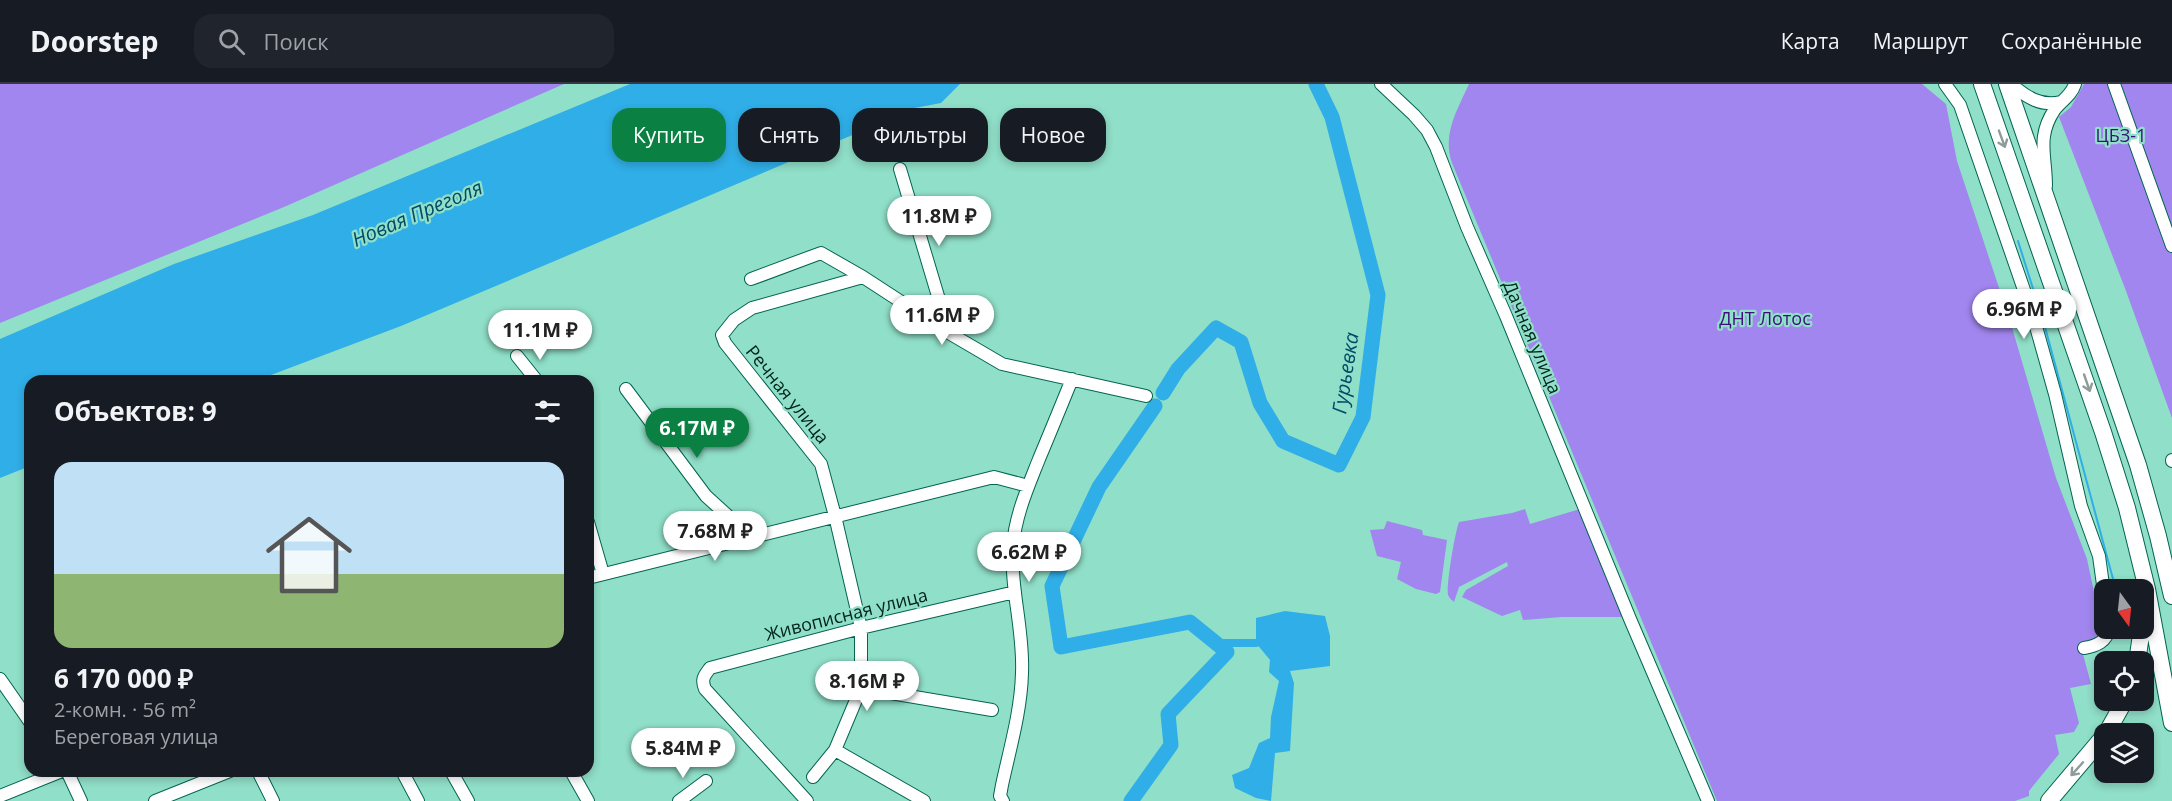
<!DOCTYPE html>
<html lang="ru">
<meta charset="utf-8">
<style>
body{margin:0;font-family:"Open Sans",sans-serif;background:#20242c;color:#f1f3f6;height:100vh;display:flex;flex-direction:column;font-size:22px;white-space:nowrap}
*{box-sizing:border-box;margin:0}
p{font-size:20px;color:#9ea1a6}
.icon{flex:none;width:33px;height:33px;fill:none;stroke:currentColor;stroke-width:2;stroke-linecap:round;stroke-linejoin:round}
.map{position:relative;flex:1;overflow:hidden}
.sheet{position:absolute;left:24px;top:291px;width:570px;height:402px;display:flex;flex-direction:column;background:#171b24;border-radius:18px;box-shadow:0 3px 9px #0003}
.sheet>*{flex:none}
.top-card{position:absolute;left:612px;top:24px;width:570px;height:54px;display:flex;gap:12px}
.needle{width:39px;rotate:165deg}
.controls{position:absolute;left:2094px;top:495px;display:grid;gap:12px}
.controls a{display:grid;place-items:center;width:60px;height:60px;border-radius:12px;background:#171b24;box-shadow:0 3px 9px #0003;font-size:30px}
.price{position:absolute;translate:-50% -51px;padding:0 14px;border-radius:21px;background:#fff;color:#222;font-size:20px;line-height:39px;filter:drop-shadow(0 2px 3px #0008)}
.price::after{content:'';position:absolute;left:50%;top:36px;width:18px;height:14px;margin-left:-9px;background:inherit;clip-path:polygon(0 0,100% 0,50% 100%)}
.price.selected{background:#0b8043;color:#fff}
ul{padding:0;list-style:none}
li{display:grid;align-content:center;gap:12px;height:318px;padding:0 30px}
li span{display:grid;place-items:center;height:186px;border-radius:18px;color:#555}
li>.icon{margin-inline-start:auto}
span .icon{width:108px;height:108px;fill:#fffc;stroke-width:1}
li b{font-size:26px}
h2{display:flex;justify-content:space-between;align-items:center;height:72px;padding:0 30px;font-size:26px}
.tag{padding:0 21px;border-radius:18px;background:#171b24;box-shadow:0 3px 9px #0003;font-size:21px;line-height:54px}
.tag.selected{background:#0b8043;color:#fff}
header{display:flex;align-items:center;gap:36px;box-sizing:border-box;height:84px;padding:0 30px;background:#171b24;border-bottom:2px solid #363941}
header strong{font-size:28px}
nav{display:flex;gap:33px;margin-inline-start:auto;font-size:21px}
.search{width:420px;height:54px;background:#20242c;display:flex;align-items:center;gap:15px;box-sizing:border-box;padding:0 21px;border-radius:18px;color:#9ea1a6;font-size:22px}
.map>svg:first-child{display:block}
</style>
<header>
<strong>Doorstep</strong>
<div class="search"><svg class="icon" aria-label="search" viewBox="0 0 24 24"><circle cx="10" cy="10" r="6"/><path d="M15 15l6 6"/></svg>Поиск</div>
<nav><a>Карта</a><a>Маршрут</a><a>Сохранённые</a></nav>
</header>
<div class="map">
<svg width="2172" height="717" viewBox="0 0 2172 717">
<rect width="100%" height="100%" fill="#90dfc8"/>
<path fill="#a186ef" d="M 0,0 L 564,0 L 284,123 L 0,239 Z
M 1469,0 L 1922,0 L 1946,20 L 1957,77 L 2011,240 L 2056,394 L 2087,475 L 2097,522 L 2103,561 L 2083,570 L 2091,600 L 2070,604 L 2079,639 L 2074,648 L 2055,651 L 2059,670 L 2029,707 L 2029,712 L 2015,717 L 1717,717 L 1452,79 C 1442,51 1457,26 1469,0 Z
M 2084,0 L 2172,0 L 2172,334 L 2126,207 L 2059,33 L 2071,23 Z
M 1525,425 L 1530,440 L 1580,425 L 1624,530 L 1621,533 L 1562,533 L 1523,536 L 1520,526 L 1502,532 L 1462,513 L 1466,506 L 1508,482 L 1507,478 L 1459,503 L 1454,518 C 1452,516 1449,514 1448,511 C 1446,502 1455,448 1459,438 L 1512,429 Z
M 1387,437 L 1422,446 L 1423,451 L 1447,456 L 1440,508 L 1436,510 L 1416,505 L 1397,495 L 1401,478 L 1377,472 L 1370,446 L 1384,445 Z"/>
<path fill="#30aee7" d="M 630,0 L 960,0 L 941,19 L 872,32 L 872,40 L 869,44 L 401,242 L 255,297 L 30,297 L 30,382 L 0,394 L 0,255 L 174,180 L 313,131 Z
M 1285,527 L 1325,532 L 1330,552 L 1330,582 L 1290,587 L 1294,599 L 1290,667 L 1275,669 L 1271,717 L 1256,714 L 1235,704 L 1232,691 L 1249,684 L 1259,659 L 1270,654 L 1271,633 L 1279,597 L 1269,588 L 1270,576 L 1256,559 L 1256,534 Z"/>
<g fill="none" stroke-linecap="round" stroke-linejoin="round">
<path stroke="#30aee7" stroke-width="2" d="M 2018,157 L 2045,243 L 2116,506"/>
<path stroke="#30aee7" stroke-width="8" d="M 1217,559 L 1256,559"/>
<path stroke="#30aee7" stroke-width="15" d="M 1163,309 L 1178,285 L 1216,244 L 1241,258 L 1260,319 L 1283,357 L 1339,381 L 1363,333 L 1378,211 L 1332,33 L 1316,0
M 1131,717 L 1171,661 L 1168,630 L 1227,568 L 1190,538 L 1061,563 L 1052,502 L 1099,403 L 1155,322"/>
<g stroke="#026451" stroke-width="14">
<path id="minor" d="M 1381,0 L 1414,31 L 1427,46 L 1436,63 L 1467,143 L 1506,232 L 1630,535 L 1708,717
M 1945,0 L 1960,21 L 2033,232 L 2055,310 L 2081,422 L 2099,472 L 2104,508
M 2011,0 C 2026,13 2041,23 2061,18
M 2114,0 L 2172,162
M 900,85 L 949,249
M 2046,102 C 2046,71 2036,53 2055,25 C 2062,16 2071,12 2075,0
M 751,195 L 821,169 L 863,193 L 949,249 L 1002,280 L 1146,312
M 517,272 L 537,297
M 626,305 L 706,412 L 739,442 L 745,455
M 2172,377 L 2172,376
M 588,438 L 603,490
M 588,494 L 994,393 L 1028,402
M 2084,564 C 2096,562 2107,558 2109,544
M 0,595 L 30,638
M 861,604 L 992,626
M 835,666 L 924,717
M 67,687 L 81,717
M 258,687 L 273,717
M 402,687 L 418,717
M 451,687 L 468,717
M 571,687 L 588,717
M 813,693 L 835,666 L 861,604 L 861,544 L 835,432 L 821,380 L 725,259 L 722,251 L 734,236 L 752,224 L 863,193
M 0,712 L 62,687
M 155,717 L 230,687
M 679,717 L 706,697
M 807,717 L 705,605 C 701,595 704,592 710,584 L 861,544 L 1015,508
M 1003,717 L 1000,712 L 1002,701 C 1010,664 1021,627 1022,589 C 1024,546 1010,505 1013,462 C 1015,432 1028,403 1039,375 C 1050,349 1061,322 1072,295"/>
</g>
<g stroke="#026451" stroke-width="18">
<path id="highway" d="M 1982,0 L 2103,348 L 2127,424 L 2147,505 L 2172,639
M 2007,0 L 2138,381 L 2158,452 L 2172,512
M 2137,578 L 2142,544
M 2106,650 L 2125,616
M 2049,717 L 2104,652"/>
</g>
<use href="#minor" stroke="#fff" stroke-width="12"/>
<use href="#highway" stroke="#fff" stroke-width="16"/>
</g>
<defs><path id="oneway-shaft" d="M-6 0H5M1.5-3L5.5 0L1.5 3" fill="none" stroke-width="1.6" stroke-linecap="round" stroke-linejoin="round" transform="scale(1.5)"/></defs>
<g stroke="#8d9c98">
<use href="#oneway-shaft" transform="translate(2002 55) rotate(70)"/>
<use href="#oneway-shaft" transform="translate(2087 299) rotate(71)"/>
<use href="#oneway-shaft" transform="translate(2077 685) rotate(132)"/>
</g>
<g text-anchor="middle" dominant-baseline="central" stroke-width="4.5" stroke-linejoin="round" paint-order="stroke">
<g font-size="18" fill="#3b1079" stroke="#90dfc8">
<text x="2121" y="51">ЦБЗ-1</text>
<text x="1765" y="234">ДНТ Лотос</text>
</g>
<g font-size="18" fill="#01231b" stroke="#90dfc8">
<text transform="translate(1533 253) rotate(67)">Дачная улица</text>
<text transform="translate(788 310) rotate(51)">Речная улица</text>
<text transform="translate(846 530) rotate(-14)">Живописная улица</text>
</g>
<g font-size="20" font-style="italic" fill="#024a67" stroke="#90dfc8">
<text transform="translate(417 129) rotate(-23)">Новая Преголя</text>
<text transform="translate(1345 289) rotate(-81)">Гурьевка</text>
</g>
</g>
</svg>
<div class="controls">
<a><svg class="needle" viewBox="-14 -14 28 28"><path d="M0-13l5 13h-10z" fill="#e53935"/><path d="M0 13l5-13h-10z" fill="#9ea1a6"/></svg></a>
<a><svg class="icon" aria-label="locate" viewBox="0 0 24 24"><circle cx="12" cy="12" r="6"/><path d="M12 2v4M12 18v4M2 12h4M18 12h4"/></svg></a>
<a><svg class="icon" aria-label="layers" viewBox="0 0 24 24"><path d="M12 4l9 5-9 5-9-5zM3 14l9 5 9-5"/></svg></a>
</div>
<b class="price" style="left:939px;top:163px">11.8M ₽</b>
<b class="price" style="left:2024px;top:256px">6.96M ₽</b>
<b class="price" style="left:942px;top:262px">11.6M ₽</b>
<b class="price" style="left:540px;top:277px">11.1M ₽</b>
<b class="price selected" style="left:697px;top:375px">6.17M ₽</b>
<b class="price" style="left:715px;top:478px">7.68M ₽</b>
<b class="price" style="left:1029px;top:499px">6.62M ₽</b>
<b class="price" style="left:867px;top:628px">8.16M ₽</b>
<b class="price" style="left:683px;top:695px">5.84M ₽</b>
<div class="top-card">
<a class="tag selected">Купить</a>
<a class="tag">Снять</a>
<a class="tag">Фильтры</a>
<a class="tag">Новое</a>
</div>
<section class="sheet">
<h2>Объектов: 9<svg class="icon" aria-label="filters" viewBox="0 0 24 24"><path d="M4 7h16M4 17h16"/><circle cx="9" cy="7" r="2"/><circle cx="15" cy="17" r="2"/></svg></h2>
<ul>
<li><span style="background:linear-gradient(#bfe0f5 60%,#8fb573 0)"><svg class="icon" aria-label="home" viewBox="0 0 24 24"><path d="M3 11l9-7 9 7M6 9v11h12V9"/></svg></span><div><b>6 170 000 ₽</b><p>2-комн. · 56 m²</p><p>Береговая улица</p></div></li>
</ul>
</section>
</div>
